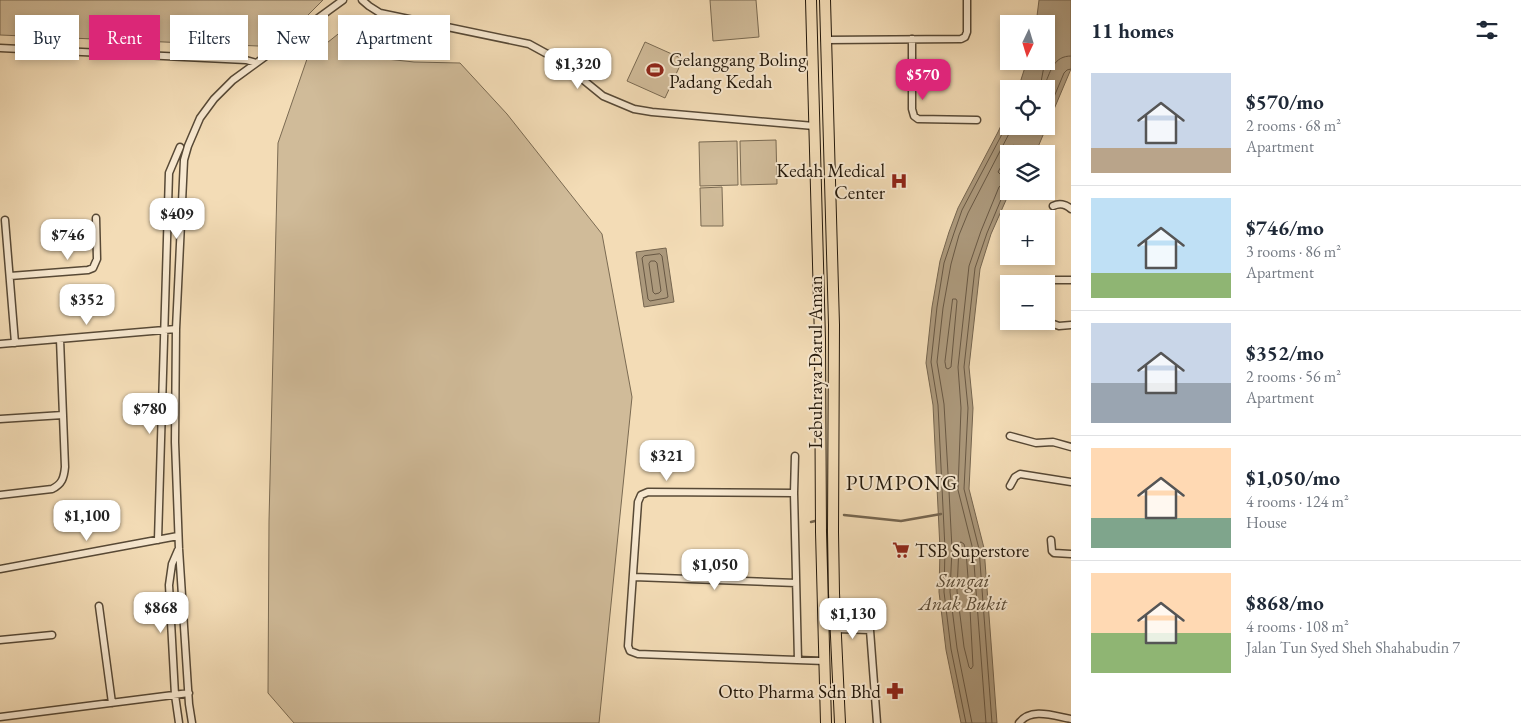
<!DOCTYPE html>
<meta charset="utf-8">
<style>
body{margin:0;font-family:"EB Garamond",serif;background:#f2f2f3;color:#1f2937;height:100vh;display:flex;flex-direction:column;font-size:19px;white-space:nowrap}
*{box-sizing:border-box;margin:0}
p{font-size:16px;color:#747a83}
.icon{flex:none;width:28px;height:28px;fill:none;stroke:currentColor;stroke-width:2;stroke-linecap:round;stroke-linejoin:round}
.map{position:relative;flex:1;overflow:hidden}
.sheet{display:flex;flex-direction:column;background:#fff;width:450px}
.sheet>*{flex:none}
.banner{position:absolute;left:15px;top:15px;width:475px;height:45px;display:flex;gap:10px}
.needle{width:32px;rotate:184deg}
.controls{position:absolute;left:1000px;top:15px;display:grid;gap:10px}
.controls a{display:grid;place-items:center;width:55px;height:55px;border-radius:0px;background:#fff;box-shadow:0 2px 8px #0003;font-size:25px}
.price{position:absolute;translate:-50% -42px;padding:0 11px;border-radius:10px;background:#fff;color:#222;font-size:16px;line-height:32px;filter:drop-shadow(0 1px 2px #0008)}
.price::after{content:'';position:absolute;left:50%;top:30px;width:15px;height:11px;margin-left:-8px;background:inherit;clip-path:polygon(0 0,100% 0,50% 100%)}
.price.current{background:#db2777;color:#fff}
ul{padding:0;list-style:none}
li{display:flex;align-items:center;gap:15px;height:125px;padding:0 20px}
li+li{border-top:1px solid #e0e1e3}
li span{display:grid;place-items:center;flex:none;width:140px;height:100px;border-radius:0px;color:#555}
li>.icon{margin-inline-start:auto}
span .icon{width:60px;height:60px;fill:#fffc;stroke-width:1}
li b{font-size:21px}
h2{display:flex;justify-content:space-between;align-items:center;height:60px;padding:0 20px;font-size:21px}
.pill{padding:0 18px;border-radius:0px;background:#fff;box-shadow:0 2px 8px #0003;font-size:18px;line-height:45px}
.pill.current{background:#db2777;color:#fff}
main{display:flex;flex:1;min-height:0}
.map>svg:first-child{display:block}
</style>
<main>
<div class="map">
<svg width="1071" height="723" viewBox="0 0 1071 723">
<rect width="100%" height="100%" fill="#f3dcb6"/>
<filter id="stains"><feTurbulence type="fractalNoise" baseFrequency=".004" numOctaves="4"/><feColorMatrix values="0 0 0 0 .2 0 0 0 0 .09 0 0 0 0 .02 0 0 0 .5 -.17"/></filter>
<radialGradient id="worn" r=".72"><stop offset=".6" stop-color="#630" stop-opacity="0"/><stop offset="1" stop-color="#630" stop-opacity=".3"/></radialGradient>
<path fill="#d0bb99" stroke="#7a6a52" d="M 0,0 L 323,0 L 306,17 L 258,46 L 0,35 Z
M 710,0 L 756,0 L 759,37 L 713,41 Z
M 353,22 L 368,57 L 414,62 L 460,63 L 507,114 L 602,234 L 632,397 L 599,723 L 294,723 L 268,693 L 269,521 L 278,143 L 307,59 Z
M 645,42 L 683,59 L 665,98 L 627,81 Z
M 776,140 L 777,184 L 741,185 L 740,141 Z
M 737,141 L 738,185 L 700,186 L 699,142 Z
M 722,187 L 723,226 L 701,226 L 700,188 Z"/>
<path fill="#ac997c" stroke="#75654f" d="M 1039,0 L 1071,0 L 1071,69 L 1038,147 L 1034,154 L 1009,154 L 1009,191 L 1010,191 L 991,234 L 980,269 L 969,367 L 973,408 L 969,489 L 984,548 L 997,723 L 961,723 L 946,650 L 939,592 L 940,549 L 933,405 L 926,363 L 932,307 L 940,261 L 949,232 L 958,208 L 998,132 L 1009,109 L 1009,126 L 1046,126 L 1046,89 L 1018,89 L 1027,61 L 1046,61 L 1046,24 L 1036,24 Z
M 666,248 L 674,302 L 644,307 L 636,252 Z"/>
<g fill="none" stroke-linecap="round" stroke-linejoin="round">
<path stroke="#685844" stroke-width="1" d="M 1045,61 L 1041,82 L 1043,85 L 1045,84 C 1051,70 1054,56 1071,56
M 1046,116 L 1064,73 L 1067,70 L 1071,69
M 1009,173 L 1001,175 L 998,172 L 1013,145 L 1016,147 L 1016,154
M 660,254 L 662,256 L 668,297 L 666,298 L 650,301 L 648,299 L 642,258 L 644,256 Z
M 651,261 L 655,261 L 657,263 L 661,291 L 659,293 L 655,294 L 653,292 L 649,264 Z
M 953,299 L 956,299 L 957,301 L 951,367 L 948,369 L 946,368 L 945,362 Z
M 961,542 L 964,544 L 966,551 L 969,591 L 973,666 L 971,669 L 969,667 L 964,647 L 957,591 L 959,545 Z
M 966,723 L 951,649 L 944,592 L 945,549 L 938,405 L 931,362 L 937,307 L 944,263 L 954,233 L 962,210 L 1009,121
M 972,723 L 957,648 L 950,592 L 952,549 L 949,491 L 944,404 L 937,362 L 943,308 L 951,264 L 959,235 L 968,213 L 1013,126
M 986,723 L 973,550 L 958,490 L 961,408 L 958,367 L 969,266 L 981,231 L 999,187 L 1003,183 L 1009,180
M 992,723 L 979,549 L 964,489 L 968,408 L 964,367 L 975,268 L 987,233 L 1005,190 L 1009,187"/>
<path stroke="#75654f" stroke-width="2.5" d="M 844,515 L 901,521 L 941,514
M 811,522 L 815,521"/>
<g stroke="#574936" stroke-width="9">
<path id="minor" d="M 362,0 L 369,6 L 380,13 L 529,44 L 560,61 L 603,96 L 634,109 L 652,112 L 814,126
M 912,39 L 912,109 L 914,116 L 918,119 L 977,120
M 825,40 L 961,39 L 965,37 L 967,32 L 967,0
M 0,48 L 246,60 L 256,63
M 1053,206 C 1059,203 1066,204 1071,209
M 5,220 L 15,343
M 10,276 L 88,270 L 93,268 L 97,259 L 96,218
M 1035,280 L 1071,280
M 1045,321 L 1059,326 L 1071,325
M 0,344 L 176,329
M 0,419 L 63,415
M 1010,436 L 1036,443 L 1053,442 L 1071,447
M 795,456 L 794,493 L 798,660
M 1010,486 L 1015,477 L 1020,474 L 1071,482
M 794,493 L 648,492 L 641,495 L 638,502 L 628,646 L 630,651 L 638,654 L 825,661
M 0,495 L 52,489 C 62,484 64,478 65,467 L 60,339
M 158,540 L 169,173 L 180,147
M 1051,540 L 1052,551 L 1054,553 L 1071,554
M 178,550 L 172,564 L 169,585 L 175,695 L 179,723
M 0,569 L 178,536
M 634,577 L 796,583
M 99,606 L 112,703
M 836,629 L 870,630 L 877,723
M 0,640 L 52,635
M 0,717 L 189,693
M 192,723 L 189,704 L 179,549 L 175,442 L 176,329 L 184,160 L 188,146 L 200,118 L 214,99 L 233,80 L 343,0
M 1019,723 C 1031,707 1054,716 1071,719"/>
</g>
<g stroke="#23180b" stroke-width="12">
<path id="trunk" d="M 811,0 L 820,339 L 821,532 L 826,723
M 825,0 L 834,325 L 833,532 L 834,593 L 840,723"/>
</g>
<use href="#minor" stroke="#f7e8d0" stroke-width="6"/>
<use href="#trunk" stroke="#f3dcb6" stroke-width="10"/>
</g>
<defs>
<g id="stadium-bare" transform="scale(1.35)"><path d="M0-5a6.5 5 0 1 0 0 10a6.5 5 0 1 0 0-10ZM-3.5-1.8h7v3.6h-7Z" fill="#8f2418" stroke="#f7e8d0" stroke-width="2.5" paint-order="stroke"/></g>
<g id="hospital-bare" transform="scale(1.35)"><path d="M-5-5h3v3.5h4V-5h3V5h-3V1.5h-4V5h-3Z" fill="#8f2418" stroke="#f7e8d0" stroke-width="2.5" paint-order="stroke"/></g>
<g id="supermarket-bare" transform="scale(1.35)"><path d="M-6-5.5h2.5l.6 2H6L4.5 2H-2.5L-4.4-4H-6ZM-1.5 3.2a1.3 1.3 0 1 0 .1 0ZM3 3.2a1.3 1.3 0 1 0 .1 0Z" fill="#8f2418" stroke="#f7e8d0" stroke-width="2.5" paint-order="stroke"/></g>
<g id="pharmacy-bare" transform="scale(1.35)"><path d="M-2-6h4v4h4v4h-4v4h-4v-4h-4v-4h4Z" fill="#8f2418" stroke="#f7e8d0" stroke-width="2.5" paint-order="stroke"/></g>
</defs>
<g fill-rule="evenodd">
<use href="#stadium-bare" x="655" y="70"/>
<use href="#hospital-bare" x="899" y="181"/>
<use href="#supermarket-bare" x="901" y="550"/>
<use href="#pharmacy-bare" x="895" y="691"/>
</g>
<g text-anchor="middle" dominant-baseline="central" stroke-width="4" stroke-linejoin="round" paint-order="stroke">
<g font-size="19" fill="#23180b" stroke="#f7e8d0" text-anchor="start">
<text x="669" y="59">Gelanggang Boling<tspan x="669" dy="22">Padang Kedah</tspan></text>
<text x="885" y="170" text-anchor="end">Kedah Medical<tspan x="885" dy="22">Center</tspan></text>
<text x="915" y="550">TSB Superstore</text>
<text x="881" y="691" text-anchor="end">Otto Pharma Sdn Bhd</text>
</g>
<g font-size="19" fill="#23180b" stroke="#f7e8d0">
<text transform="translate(815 362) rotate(-90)">Lebuhraya Darul Aman</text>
</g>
<g font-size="20" font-style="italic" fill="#5a4c38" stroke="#f7e8d0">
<text x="963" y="580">Sungai<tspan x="963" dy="23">Anak Bukit</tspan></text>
</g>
<g font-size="21" letter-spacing="1" fill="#23180b" stroke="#f7e8d0">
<text x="902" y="482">PUMPONG</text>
</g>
</g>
<rect width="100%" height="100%" filter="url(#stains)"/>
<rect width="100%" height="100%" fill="url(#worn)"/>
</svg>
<div class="controls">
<a><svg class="needle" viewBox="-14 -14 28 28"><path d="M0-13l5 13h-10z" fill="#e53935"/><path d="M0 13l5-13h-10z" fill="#747a83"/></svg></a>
<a><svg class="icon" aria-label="locate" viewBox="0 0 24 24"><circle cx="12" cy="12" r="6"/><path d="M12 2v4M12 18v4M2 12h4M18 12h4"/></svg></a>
<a><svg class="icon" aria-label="layers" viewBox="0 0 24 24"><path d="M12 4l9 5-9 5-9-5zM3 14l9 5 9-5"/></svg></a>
<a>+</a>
<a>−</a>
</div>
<b class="price" style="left:578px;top:90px">$1,320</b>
<b class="price current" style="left:923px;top:101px">$570</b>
<b class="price" style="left:177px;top:240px">$409</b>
<b class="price" style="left:68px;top:261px">$746</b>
<b class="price" style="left:87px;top:326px">$352</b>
<b class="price" style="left:150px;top:435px">$780</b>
<b class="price" style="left:667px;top:482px">$321</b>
<b class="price" style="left:87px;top:542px">$1,100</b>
<b class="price" style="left:715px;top:591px">$1,050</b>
<b class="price" style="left:161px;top:634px">$868</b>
<b class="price" style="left:853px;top:640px">$1,130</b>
<div class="banner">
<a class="pill">Buy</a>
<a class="pill current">Rent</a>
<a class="pill">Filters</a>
<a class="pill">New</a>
<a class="pill">Apartment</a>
</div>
</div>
<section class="sheet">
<h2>11 homes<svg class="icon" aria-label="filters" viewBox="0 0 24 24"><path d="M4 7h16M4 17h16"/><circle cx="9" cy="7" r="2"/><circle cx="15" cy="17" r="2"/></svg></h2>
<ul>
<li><span style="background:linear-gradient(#c9d6e8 75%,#b9a48a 0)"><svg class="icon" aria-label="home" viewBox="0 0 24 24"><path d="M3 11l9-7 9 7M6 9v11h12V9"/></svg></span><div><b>$570/mo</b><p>2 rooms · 68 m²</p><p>Apartment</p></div></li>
<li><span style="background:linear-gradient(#bfe0f5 75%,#8fb573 0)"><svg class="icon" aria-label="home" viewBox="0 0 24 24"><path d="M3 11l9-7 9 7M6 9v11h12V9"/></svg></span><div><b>$746/mo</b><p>3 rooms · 86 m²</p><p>Apartment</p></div></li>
<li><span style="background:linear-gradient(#c9d6e8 60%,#9aa5b1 0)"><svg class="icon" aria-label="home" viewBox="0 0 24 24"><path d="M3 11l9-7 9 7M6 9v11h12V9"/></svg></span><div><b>$352/mo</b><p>2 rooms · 56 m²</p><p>Apartment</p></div></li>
<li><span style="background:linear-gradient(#ffd9b3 70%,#7fa58c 0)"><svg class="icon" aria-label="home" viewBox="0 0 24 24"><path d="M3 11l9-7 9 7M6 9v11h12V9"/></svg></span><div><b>$1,050/mo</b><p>4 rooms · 124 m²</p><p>House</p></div></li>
<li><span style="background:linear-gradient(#ffd9b3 60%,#8fb573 0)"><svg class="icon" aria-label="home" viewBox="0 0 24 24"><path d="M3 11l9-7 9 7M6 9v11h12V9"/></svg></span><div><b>$868/mo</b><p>4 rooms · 108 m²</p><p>Jalan Tun Syed Sheh Shahabudin 7</p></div></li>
</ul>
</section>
</main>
